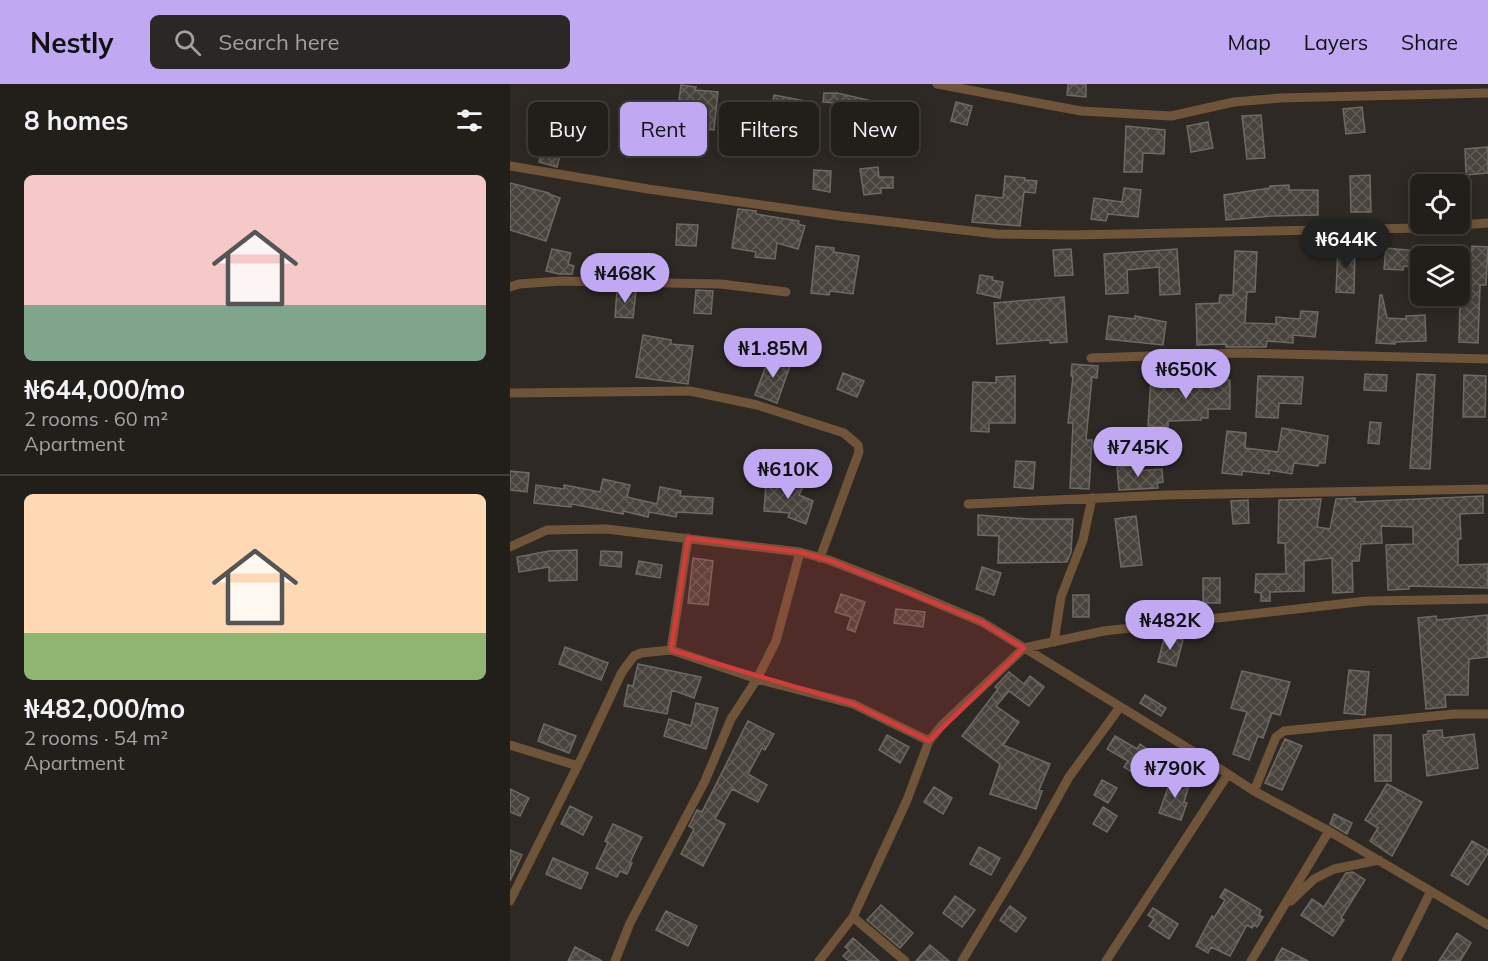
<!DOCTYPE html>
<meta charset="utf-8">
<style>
body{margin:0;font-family:Mulish,sans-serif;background:#2a2724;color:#f1f3f6;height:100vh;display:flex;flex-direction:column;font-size:22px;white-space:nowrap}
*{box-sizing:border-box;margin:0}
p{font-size:20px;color:#a2a2a3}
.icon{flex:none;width:33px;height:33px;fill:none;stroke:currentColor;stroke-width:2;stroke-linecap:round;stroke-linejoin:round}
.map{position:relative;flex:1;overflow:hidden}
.drawer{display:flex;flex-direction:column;background:#221f1b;width:510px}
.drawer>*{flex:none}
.top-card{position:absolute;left:18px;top:18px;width:570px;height:54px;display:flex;gap:12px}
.fabs{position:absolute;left:900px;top:90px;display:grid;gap:12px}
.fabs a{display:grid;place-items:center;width:60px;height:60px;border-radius:9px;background:#221f1b;box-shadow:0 3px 15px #0003,0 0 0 2px #3f3d3a;font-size:30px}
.price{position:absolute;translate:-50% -51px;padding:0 14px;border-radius:21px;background:#c0a8f3;color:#111;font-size:20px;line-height:39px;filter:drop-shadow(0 2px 3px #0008)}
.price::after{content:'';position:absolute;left:50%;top:36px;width:18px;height:14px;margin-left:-9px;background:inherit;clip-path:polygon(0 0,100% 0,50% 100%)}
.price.active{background:#222;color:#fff}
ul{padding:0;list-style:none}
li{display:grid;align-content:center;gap:12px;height:318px;padding:0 24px}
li+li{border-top:2px solid #3f3d3a}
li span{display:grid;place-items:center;height:186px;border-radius:9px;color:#555}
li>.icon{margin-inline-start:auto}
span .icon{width:108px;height:108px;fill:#fffc;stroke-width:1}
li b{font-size:26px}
h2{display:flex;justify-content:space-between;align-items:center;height:72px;padding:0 24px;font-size:26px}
.pill{padding:0 21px;border-radius:9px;background:#221f1b;box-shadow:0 3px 15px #0003,0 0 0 2px #3f3d3a;font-size:21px;line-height:54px}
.pill.active{background:#c0a8f3;color:#111}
header{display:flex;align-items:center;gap:36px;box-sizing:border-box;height:84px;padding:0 30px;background:#c0a8f3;color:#111}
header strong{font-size:28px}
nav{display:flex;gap:33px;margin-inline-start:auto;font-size:21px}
.search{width:420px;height:54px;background:#2a2724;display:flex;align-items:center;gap:15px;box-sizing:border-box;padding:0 21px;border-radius:9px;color:#a2a2a3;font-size:22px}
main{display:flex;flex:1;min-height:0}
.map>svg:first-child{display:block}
</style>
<header>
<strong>Nestly</strong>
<div class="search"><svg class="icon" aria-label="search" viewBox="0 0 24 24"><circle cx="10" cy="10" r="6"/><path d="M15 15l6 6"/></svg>Search here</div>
<nav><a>Map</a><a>Layers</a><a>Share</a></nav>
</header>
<main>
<section class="drawer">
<h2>8 homes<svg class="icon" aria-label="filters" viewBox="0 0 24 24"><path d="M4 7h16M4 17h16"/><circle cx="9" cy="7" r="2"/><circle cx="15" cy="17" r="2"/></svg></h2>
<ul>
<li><span style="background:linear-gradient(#f6c9c9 70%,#7fa58c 0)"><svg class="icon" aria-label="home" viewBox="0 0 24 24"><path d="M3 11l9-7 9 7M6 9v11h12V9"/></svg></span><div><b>₦644,000/mo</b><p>2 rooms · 60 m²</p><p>Apartment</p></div></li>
<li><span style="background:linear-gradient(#ffd9b3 75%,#8fb573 0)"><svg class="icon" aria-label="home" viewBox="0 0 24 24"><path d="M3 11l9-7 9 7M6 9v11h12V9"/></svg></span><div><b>₦482,000/mo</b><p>2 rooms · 54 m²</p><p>Apartment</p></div></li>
</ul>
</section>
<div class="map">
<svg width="978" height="877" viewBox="0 0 978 877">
<defs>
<pattern id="building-cross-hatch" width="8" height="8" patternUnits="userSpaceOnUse" patternTransform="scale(1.5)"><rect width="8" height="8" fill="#49433d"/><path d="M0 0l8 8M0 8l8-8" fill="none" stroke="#635d58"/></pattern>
</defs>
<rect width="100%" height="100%" fill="#2e2924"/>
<path fill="url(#building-cross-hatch)" stroke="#706963" stroke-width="1.5" d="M 558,0 L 576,0 L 576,13 L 557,11 Z
M 171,1 L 186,3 L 185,6 L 208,8 L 204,46 L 185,44 L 187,26 L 168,24 Z
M 314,9 L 327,9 L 358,16 L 354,37 L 337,33 L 340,20 L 313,18 Z
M 264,11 L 306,19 L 297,60 L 255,53 Z
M 446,18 L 462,22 L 457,41 L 441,37 Z
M 852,23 L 855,48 L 836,50 L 833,25 Z
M 751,31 L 755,74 L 737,75 L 732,32 Z
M 698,38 L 703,64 L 681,68 L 677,42 Z
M 616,42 L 655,46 L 654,70 L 633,69 L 632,88 L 614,88 Z
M 35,54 L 53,59 L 47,83 L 29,78 Z
M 978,63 L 978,89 L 956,91 L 955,65 Z
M 368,83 L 369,93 L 383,93 L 383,104 L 371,104 L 371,109 L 354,111 L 350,85 Z
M 304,86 L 321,87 L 320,108 L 303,105 Z
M 860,91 L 861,128 L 841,128 L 840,92 Z
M 495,92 L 515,94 L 515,96 L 527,97 L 525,109 L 514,108 L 510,142 L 462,138 L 466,111 L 493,114 Z
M 0,99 L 39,109 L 39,110 L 50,114 L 36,157 L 0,146 Z
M 779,101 L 779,106 L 808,106 L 808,131 L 762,132 L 716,136 L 714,111 L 760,104 L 760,102 Z
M 614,104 L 631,106 L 628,133 L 598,130 L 596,137 L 581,135 L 584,114 L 612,118 Z
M 228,125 L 246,127 L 246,130 L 289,137 L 288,140 L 295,142 L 288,165 L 267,159 L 265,175 L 245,173 L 246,168 L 222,164 Z
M 167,140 L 188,141 L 186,162 L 166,161 Z
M 306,162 L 324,164 L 324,168 L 349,172 L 343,210 L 320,207 L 319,211 L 301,209 Z
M 962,162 L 978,163 L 976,201 L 970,201 L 968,259 L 949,258 L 950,215 L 959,215 Z
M 828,163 L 845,164 L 844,209 L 826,208 Z
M 909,163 L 935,166 L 935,172 L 910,172 L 910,184 L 894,182 L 893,186 L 874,185 L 876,164 L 908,167 Z
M 42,165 L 61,169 L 58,180 L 64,182 L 62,190 L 49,190 L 36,187 Z
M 561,165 L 563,191 L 545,192 L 543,166 Z
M 667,165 L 670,210 L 650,211 L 649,183 L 617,186 L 618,209 L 596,210 L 594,170 Z
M 725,167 L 747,168 L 745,208 L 737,208 L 735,239 L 766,240 L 766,233 L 790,235 L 791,227 L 808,228 L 805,253 L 783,251 L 783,259 L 757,257 L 756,263 L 716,263 L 716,260 L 687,261 L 686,220 L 709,219 L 710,211 L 723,211 Z
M 470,191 L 483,193 L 482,196 L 493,198 L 490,214 L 467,209 Z
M 107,206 L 126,207 L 123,234 L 105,233 Z
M 186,206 L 203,207 L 201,230 L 184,229 Z
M 870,211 L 872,211 L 877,234 L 896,235 L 896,232 L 915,231 L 916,257 L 885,258 L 885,260 L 866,259 Z
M 554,213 L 557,258 L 540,259 L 540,256 L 487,260 L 484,219 Z
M 599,232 L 625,235 L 625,232 L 656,238 L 653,261 L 596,255 Z
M 133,251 L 161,256 L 161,260 L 183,262 L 178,300 L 126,293 Z
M 260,271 L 281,279 L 267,319 L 245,311 Z
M 562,280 L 588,282 L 587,294 L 582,293 L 576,356 L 582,356 L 579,405 L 560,404 L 563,339 L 558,339 L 563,292 L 561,292 Z
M 333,289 L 354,297 L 347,313 L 327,305 Z
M 855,290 L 877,291 L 876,307 L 854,306 Z
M 907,290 L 925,291 L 920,385 L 900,384 Z
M 954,291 L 976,292 L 975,333 L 953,333 Z
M 505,292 L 505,339 L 479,339 L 479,348 L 461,347 L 463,298 L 486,299 L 486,293 Z
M 748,292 L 793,293 L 791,320 L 769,319 L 768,334 L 746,333 Z
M 641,294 L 650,295 L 650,298 L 673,299 L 673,295 L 720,296 L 720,325 L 698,325 L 698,334 L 691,334 L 691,336 L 658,337 L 658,343 L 638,342 Z
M 860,338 L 871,339 L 869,360 L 858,359 Z
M 772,344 L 818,352 L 815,379 L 809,379 L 808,382 L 784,379 L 782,390 L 759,386 L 759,390 L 732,387 L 732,391 L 712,389 L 717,347 L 736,349 L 735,364 L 768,368 Z
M 506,377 L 525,378 L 523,405 L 504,403 Z
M 624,382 L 625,387 L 652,385 L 653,398 L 647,399 L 648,404 L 609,406 L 607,383 Z
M 0,387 L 19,389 L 17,408 L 0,406 Z
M 285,392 L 296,397 L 289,411 L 303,417 L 296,440 L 278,433 L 280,429 L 254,427 L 256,400 L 280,402 Z
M 93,395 L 120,401 L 117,413 L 147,420 L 150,403 L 171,407 L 170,412 L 203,414 L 202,430 L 167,428 L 166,433 L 139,428 L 138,433 L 113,427 L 113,430 L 62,420 L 61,423 L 24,419 L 26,401 L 54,405 L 54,401 L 90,408 Z
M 973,412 L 973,429 L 950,430 L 951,455 L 948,455 L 948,481 L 978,480 L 978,504 L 899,502 L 899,505 L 878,506 L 876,461 L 903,460 L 903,443 L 871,442 L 872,459 L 851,460 L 849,477 L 842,477 L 843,508 L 823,509 L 822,474 L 794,477 L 794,507 L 760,508 L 760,517 L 751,517 L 751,509 L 745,508 L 746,490 L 776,490 L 775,459 L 768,459 L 769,416 L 811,415 L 807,443 L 820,445 L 826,415 L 845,414 L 845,418 Z
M 738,416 L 739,439 L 723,440 L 721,417 Z
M 468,431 L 519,435 L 563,435 L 561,468 L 557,478 L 488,479 L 489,452 L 468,451 Z
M 626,432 L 632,481 L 611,483 L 605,435 Z
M 67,466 L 67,496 L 39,497 L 39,483 L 9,488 L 7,473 L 39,467 Z
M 91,467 L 112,468 L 111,483 L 90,481 Z
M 183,474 L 203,477 L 198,521 L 178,519 Z
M 129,477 L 152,481 L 150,494 L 126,490 Z
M 472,483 L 491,489 L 484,511 L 466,505 Z
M 693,494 L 710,494 L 710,519 L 693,519 Z
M 331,510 L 355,518 L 345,548 L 337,545 L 341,533 L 325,528 Z
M 563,511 L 579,511 L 579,533 L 563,533 Z
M 386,525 L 415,528 L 413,543 L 384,539 Z
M 978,531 L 978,573 L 959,575 L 958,611 L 935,611 L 936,623 L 916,625 L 908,534 L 926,532 L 927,536 Z
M 655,551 L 673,556 L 666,582 L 648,578 Z
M 55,563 L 98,579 L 91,596 L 49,580 Z
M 128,580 L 191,593 L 184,614 L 162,606 L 157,630 L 114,622 L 118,601 L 123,602 Z
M 839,586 L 859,588 L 855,631 L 834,629 Z
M 732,587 L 780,598 L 770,631 L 762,629 L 753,654 L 748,652 L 739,676 L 723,670 L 737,628 L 721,624 Z
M 499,588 L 514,600 L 520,592 L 534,603 L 519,622 L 499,607 L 486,622 L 509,638 L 493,661 L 540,680 L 529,706 L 532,707 L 526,725 L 480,710 L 490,680 L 452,652 L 488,605 L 485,603 Z
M 635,611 L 656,624 L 651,632 L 630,619 Z
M 186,619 L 208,624 L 196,665 L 154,652 L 159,635 L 181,642 Z
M 238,637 L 264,650 L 255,666 L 252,664 L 238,690 L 257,701 L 248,718 L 222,705 L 205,735 L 215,740 L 193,782 L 171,770 L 184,745 L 179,742 L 187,726 L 192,728 Z
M 34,640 L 66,652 L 59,669 L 28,657 Z
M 932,646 L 933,654 L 964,650 L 968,684 L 917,692 L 913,651 L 918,650 L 918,647 Z
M 377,651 L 399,663 L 390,679 L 369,666 Z
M 864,651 L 881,651 L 881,697 L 865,697 Z
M 605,652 L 627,665 L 630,660 L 644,670 L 628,692 L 614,683 L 618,677 L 597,665 Z
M 775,655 L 792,662 L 772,706 L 755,699 Z
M 662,692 L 680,698 L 674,718 L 677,719 L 671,736 L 649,729 Z
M 592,696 L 607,704 L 598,719 L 584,711 Z
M 877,700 L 912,718 L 882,772 L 860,757 L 868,744 L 855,736 Z
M 424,703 L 442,714 L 433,730 L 414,718 Z
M 0,705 L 19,714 L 10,732 L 0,728 Z
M 60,722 L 82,733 L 73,751 L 51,740 Z
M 593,723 L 607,732 L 597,748 L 583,740 Z
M 824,730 L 842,739 L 837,750 L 820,740 Z
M 103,740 L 132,753 L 120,778 L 122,779 L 117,790 L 110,787 L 107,793 L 86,784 L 98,759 L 95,757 Z
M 962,757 L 978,766 L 978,769 L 958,801 L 941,791 Z
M 469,763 L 490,774 L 481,791 L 460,780 Z
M 0,766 L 12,771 L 0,797 Z
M 43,774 L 78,789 L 71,805 L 36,790 Z
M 843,788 L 855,796 L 831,834 L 834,836 L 823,852 L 791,831 L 802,815 L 814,823 L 836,789 Z
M 715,805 L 751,826 L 749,831 L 753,833 L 747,843 L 744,841 L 742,844 L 737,841 L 720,872 L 701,863 L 698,869 L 686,862 L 702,832 L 704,834 L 715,816 L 710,813 Z
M 445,812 L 465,826 L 452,843 L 433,829 Z
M 371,821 L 403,849 L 390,864 L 357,836 Z
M 500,822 L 516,834 L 506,848 L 490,836 Z
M 643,824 L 668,840 L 659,855 L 639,842 L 644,835 L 638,831 Z
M 156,827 L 187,842 L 178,862 L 146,846 Z
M 947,849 L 961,859 L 950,877 L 929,877 Z
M 343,854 L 369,877 L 339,877 L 333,872 L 339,866 L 335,863 Z
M 420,861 L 439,877 L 406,877 Z
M 65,863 L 92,877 L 58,877 Z
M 772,864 L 798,877 L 765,877 Z"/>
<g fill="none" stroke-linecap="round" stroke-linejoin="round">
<path stroke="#70543a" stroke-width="9" d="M 427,0 L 571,27 L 661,32 L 724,18 L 770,14 L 978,9
M 0,82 L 138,105 L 330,132 L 487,150 L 563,151 L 911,144 L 978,139
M 0,203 L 9,200 L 51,197 L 211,200 L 276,208
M 581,274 L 729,269 L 978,275
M 0,309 L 180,307 L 247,321 L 334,349 L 348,361 L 349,368 L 310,474
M 458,420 L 658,411 L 978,405
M 0,463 L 37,446 L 96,445 L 290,468 L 319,476 L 396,506 L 472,538 L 681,666 L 744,707 L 819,747 L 978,841
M 544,558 L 551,513 L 573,456 L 582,414
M 161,566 L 247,595 L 343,620 L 419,657
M 0,661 L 68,682
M 744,707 L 766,653 L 774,647 L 944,630 L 978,630
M 0,817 L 73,671 L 112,588 L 124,572 L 131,569 L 161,566 L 178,454
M 781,817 L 804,795 L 824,785 L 869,776
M 343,833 L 395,877
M 105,877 L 120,839 L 195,697 L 221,635 L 247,595 L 266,557 L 290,468
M 309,877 L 343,833 L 397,716 L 419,657 L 432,641 L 514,564 L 594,547 L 857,517 L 978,515
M 452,877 L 514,774 L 559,693 L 610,623
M 596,877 L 718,690
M 741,877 L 819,747
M 886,877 L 920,809"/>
</g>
<path fill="#d63a39" fill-opacity="0.2" stroke="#d63a39" stroke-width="4.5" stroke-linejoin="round" d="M 178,454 L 290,468 L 319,476 L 472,538 L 514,564 L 419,657 L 343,620 L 161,566 Z"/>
</svg>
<div class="fabs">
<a><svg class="icon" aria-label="locate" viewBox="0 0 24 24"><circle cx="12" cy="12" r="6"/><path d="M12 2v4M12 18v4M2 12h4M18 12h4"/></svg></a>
<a><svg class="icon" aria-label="layers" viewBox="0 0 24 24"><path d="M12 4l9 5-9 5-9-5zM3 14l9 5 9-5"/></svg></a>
</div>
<b class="price active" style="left:836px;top:186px">₦644K</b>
<b class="price" style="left:115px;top:220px">₦468K</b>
<b class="price" style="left:263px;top:295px">₦1.85M</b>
<b class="price" style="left:676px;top:316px">₦650K</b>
<b class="price" style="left:628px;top:394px">₦745K</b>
<b class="price" style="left:278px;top:416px">₦610K</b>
<b class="price" style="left:660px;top:567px">₦482K</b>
<b class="price" style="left:665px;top:715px">₦790K</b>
<div class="top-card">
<a class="pill">Buy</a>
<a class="pill active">Rent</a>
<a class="pill">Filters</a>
<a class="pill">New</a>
</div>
</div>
</main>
